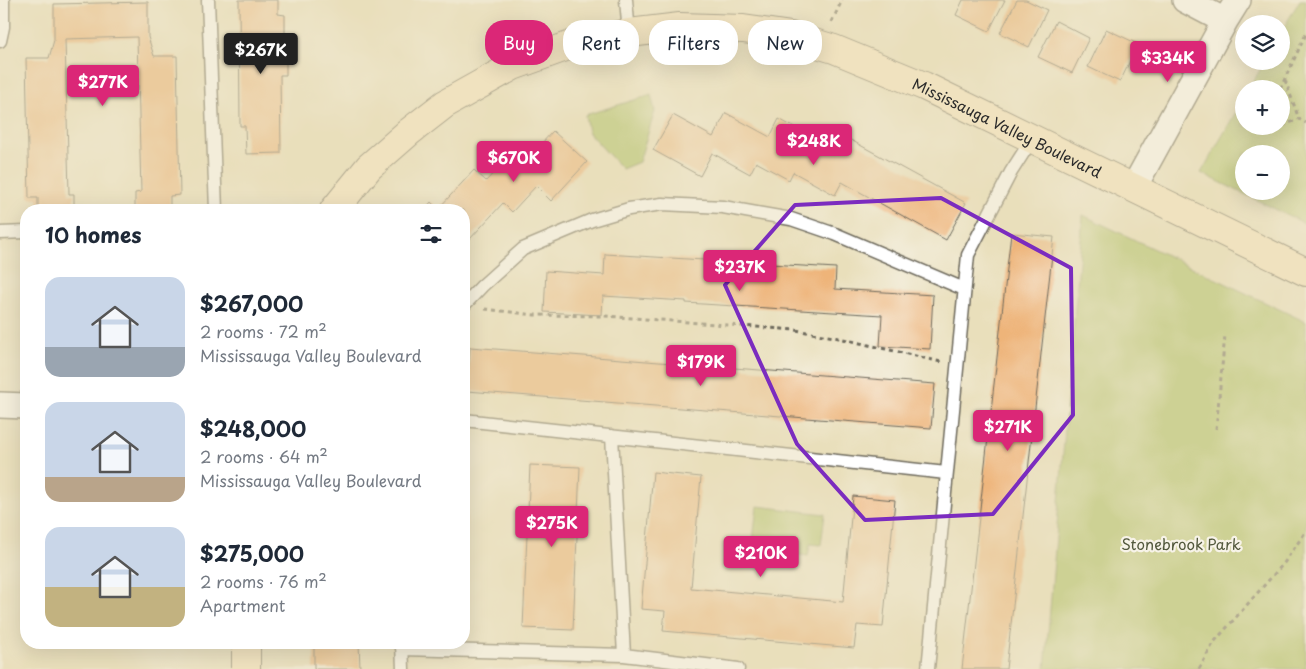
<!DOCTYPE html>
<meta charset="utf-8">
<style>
body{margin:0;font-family:"Playpen Sans",sans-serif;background:#f6f6f7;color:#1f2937;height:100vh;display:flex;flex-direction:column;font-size:19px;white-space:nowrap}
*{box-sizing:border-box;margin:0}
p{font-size:16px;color:#747a83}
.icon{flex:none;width:28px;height:28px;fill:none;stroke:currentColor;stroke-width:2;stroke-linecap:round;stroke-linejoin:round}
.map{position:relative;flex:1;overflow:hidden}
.details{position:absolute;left:20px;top:204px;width:450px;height:445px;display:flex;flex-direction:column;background:#fff;border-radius:20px;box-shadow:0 5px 20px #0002}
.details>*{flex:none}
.top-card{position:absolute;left:485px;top:20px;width:475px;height:45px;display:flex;gap:10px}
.controls{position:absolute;left:1235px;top:15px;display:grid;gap:10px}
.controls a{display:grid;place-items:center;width:55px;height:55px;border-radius:50%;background:#fff;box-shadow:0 5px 20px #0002;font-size:25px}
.price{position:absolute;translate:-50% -42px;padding:0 11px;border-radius:5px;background:#db2777;color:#fff;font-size:16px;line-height:32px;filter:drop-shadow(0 1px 2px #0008)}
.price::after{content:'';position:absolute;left:50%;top:30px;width:15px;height:11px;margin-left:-8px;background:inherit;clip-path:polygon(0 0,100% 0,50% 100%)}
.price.active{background:#222;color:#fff}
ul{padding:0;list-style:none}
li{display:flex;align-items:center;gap:15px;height:125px;padding:0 25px}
li span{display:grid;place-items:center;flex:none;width:140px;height:100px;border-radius:15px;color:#555}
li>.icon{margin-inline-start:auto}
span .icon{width:60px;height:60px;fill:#fffc;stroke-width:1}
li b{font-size:21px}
h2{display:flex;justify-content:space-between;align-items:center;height:60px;padding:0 25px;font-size:21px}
.tag{padding:0 18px;border-radius:20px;background:#fff;box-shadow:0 5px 20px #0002;font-size:18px;line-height:45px}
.tag.active{background:#db2777;color:#fff}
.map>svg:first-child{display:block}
</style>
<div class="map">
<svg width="1306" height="669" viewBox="0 0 1306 669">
<rect width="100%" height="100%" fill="#f7f3e8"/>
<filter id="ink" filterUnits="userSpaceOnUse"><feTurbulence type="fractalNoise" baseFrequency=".02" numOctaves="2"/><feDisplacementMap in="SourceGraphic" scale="10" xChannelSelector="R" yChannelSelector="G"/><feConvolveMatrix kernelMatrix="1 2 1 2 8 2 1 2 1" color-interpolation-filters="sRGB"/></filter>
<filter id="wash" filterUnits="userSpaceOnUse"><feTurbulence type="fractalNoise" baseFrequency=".0096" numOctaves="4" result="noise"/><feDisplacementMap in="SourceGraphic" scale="20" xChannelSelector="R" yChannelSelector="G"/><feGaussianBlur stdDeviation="1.12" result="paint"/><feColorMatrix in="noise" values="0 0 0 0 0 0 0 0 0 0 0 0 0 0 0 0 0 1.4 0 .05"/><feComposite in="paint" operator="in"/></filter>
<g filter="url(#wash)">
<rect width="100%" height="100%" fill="#e9dfbb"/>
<path fill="#acc165" stroke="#6c7648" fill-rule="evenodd" d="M 1300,0 L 1306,0 L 1306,224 L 1201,173 L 1244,98 L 1244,126 L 1281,126 L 1281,89 L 1249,89 L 1265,61 L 1281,61 L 1281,32 ZM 1244,154 L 1281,154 L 1281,191 L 1244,191 Z
M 651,95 L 655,111 L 639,162 L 622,169 L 588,132 L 585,115 Z
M 1083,215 L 1306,322 L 1306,669 L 1045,669 Z
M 757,506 L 825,514 L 821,545 L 810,544 L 808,556 L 752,549 Z"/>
<g id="blocks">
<path fill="#eeb479" d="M 239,0 L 278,0 L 278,14 L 285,15 L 285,36 L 272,36 L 272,53 L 286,53 L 286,75 L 280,75 L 281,153 L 246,154 L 245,126 L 240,126 Z
M 963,0 L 1005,0 L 989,31 L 956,15 Z
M 1017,0 L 1026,0 L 1047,10 L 1029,47 L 1000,33 Z
M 148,2 L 148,37 L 154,56 L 177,56 L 180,195 L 170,196 L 170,210 L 135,210 L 135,193 L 141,192 L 137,37 L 65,39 L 69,194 L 74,194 L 74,210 L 38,210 L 38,198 L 29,198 L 26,58 L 49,58 L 54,40 L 54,4 Z
M 1056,21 L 1089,38 L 1072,73 L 1038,57 Z
M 1106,29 L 1138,44 L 1120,82 L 1088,67 Z
M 726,113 L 770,137 L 779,119 L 830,147 L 838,133 L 966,203 L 946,240 L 842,182 L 835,195 L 793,172 L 789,180 L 756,162 L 750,174 L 712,153 L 700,176 L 653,150 L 673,115 L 713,137 Z
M 553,131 L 587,162 L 551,201 L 536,186 L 512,212 L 503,203 L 469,240 L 464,236 L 464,210 L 424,210 L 431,202 L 438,209 L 474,170 L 486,181 L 516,149 L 527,159 Z
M 1011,233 L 1054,237 L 1006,669 L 962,669 Z
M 605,254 L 836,268 L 835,289 L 933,295 L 930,349 L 880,346 L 882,315 L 686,303 L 686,301 L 603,296 L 602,315 L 544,312 L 546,271 L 604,275 Z
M 470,347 L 935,384 L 931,428 L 467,391 Z
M 464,454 L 468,454 L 465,579 L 464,579 Z
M 530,465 L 580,467 L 573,630 L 523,628 Z
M 653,472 L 701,477 L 691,588 L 843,602 L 853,496 L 895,500 L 883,627 L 857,625 L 854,648 L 663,631 L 665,611 L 641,609 Z
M 314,642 L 359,642 L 360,669 L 314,669 Z"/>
</g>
</g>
<g filter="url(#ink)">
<use href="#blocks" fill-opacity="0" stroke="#6e6a5d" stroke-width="1"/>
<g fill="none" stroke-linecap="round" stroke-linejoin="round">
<g stroke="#6e6a5d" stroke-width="15">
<path id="lane" d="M 208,0 L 216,210
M 626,0 L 629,33
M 0,41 L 3,27 L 3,0
M 0,233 L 26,232
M 464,305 L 482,286 L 523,249 L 592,220 L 629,209 L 662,204 L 723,207 L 791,219 L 835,234 L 964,289
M 464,420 L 946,473
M 612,436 L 624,655
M 402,642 L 403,669
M 402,649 L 624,655 L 738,669
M 928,669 L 968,255 L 1011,172 L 1032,139"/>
</g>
<g stroke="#6e6a5d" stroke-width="28">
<path id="street" d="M 1185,0 L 1225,21
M 1134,187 L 1225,21 L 1238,0
M 0,405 L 26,406"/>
</g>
<g stroke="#6e6a5d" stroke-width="30">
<g id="secondary">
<path id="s1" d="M 334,210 L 369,167 L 409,132 L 445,104 L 513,66 L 571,45 L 629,33 L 680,27 L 743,29 L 791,36 L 834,49 L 924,86 L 1306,272"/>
<path d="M 246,642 L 246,669"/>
</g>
</g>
<path stroke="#6e6a5d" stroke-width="3" stroke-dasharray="4 4" stroke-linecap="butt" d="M 832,22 L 842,0
M 1285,80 L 1299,119
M 1280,89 L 1306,34
M 1261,126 L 1270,131 L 1299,119 L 1306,123
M 485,309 L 535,315 L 605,316 L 796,330 L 839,338 L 941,362
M 1216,429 L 1225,335
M 1199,669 L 1214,642 L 1284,563 L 1306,531"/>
<use href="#lane" stroke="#fff" stroke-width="12"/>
<use href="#street" stroke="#fff" stroke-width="25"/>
<use href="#secondary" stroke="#f9e7c3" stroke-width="28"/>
</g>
</g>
<path d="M0 0H1306V669H0ZM 941,198 L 1071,268 L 1073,415 L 993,514 L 865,520 L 797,444 L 725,285 L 795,205 Z" fill="#e9dfbb" fill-opacity=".55" fill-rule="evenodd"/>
<path fill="none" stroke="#7b2cbf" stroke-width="4" stroke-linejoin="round" d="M 941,198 L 1071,268 L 1073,415 L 993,514 L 865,520 L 797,444 L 725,285 L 795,205 Z"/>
<g text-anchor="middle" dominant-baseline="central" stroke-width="4.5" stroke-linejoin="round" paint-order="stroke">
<g font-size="15" fill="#2b2b2b" stroke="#f7f3e8">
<text stroke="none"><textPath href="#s1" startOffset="751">Mississauga Valley Boulevard</textPath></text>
</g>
<g font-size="15" fill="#52583c" stroke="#f7f3e8">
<text x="1181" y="543">Stonebrook Park</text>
</g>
</g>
</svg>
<div class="controls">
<a><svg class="icon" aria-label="layers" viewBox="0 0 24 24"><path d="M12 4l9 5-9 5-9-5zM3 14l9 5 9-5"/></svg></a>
<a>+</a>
<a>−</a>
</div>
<b class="price active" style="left:261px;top:75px">$267K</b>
<b class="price" style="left:1168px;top:83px">$334K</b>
<b class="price" style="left:103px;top:107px">$277K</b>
<b class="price" style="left:814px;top:166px">$248K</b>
<b class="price" style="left:514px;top:183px">$670K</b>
<b class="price" style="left:740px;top:292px">$237K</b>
<b class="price" style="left:701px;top:387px">$179K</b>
<b class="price" style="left:1008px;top:452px">$271K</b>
<b class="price" style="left:552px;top:548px">$275K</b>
<b class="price" style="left:761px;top:578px">$210K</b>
<div class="top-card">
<a class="tag active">Buy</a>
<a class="tag">Rent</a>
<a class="tag">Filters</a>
<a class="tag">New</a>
</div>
<section class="details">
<h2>10 homes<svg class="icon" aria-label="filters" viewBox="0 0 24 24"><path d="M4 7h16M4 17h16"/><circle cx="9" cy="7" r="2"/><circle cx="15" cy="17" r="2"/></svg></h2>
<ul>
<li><span style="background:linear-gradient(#c9d6e8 70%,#9aa5b1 0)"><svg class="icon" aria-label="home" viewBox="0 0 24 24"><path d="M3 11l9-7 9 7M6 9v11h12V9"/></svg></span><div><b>$267,000</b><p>2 rooms · 72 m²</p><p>Mississauga Valley Boulevard</p></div></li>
<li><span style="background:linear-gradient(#c9d6e8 75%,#b9a48a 0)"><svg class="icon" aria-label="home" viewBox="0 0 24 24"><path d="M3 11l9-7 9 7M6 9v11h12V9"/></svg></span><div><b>$248,000</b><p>2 rooms · 64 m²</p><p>Mississauga Valley Boulevard</p></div></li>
<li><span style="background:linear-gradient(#c9d6e8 60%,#c2b280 0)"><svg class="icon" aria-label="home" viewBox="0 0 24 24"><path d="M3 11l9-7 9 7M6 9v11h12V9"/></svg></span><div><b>$275,000</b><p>2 rooms · 76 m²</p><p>Apartment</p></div></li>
</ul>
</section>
</div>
